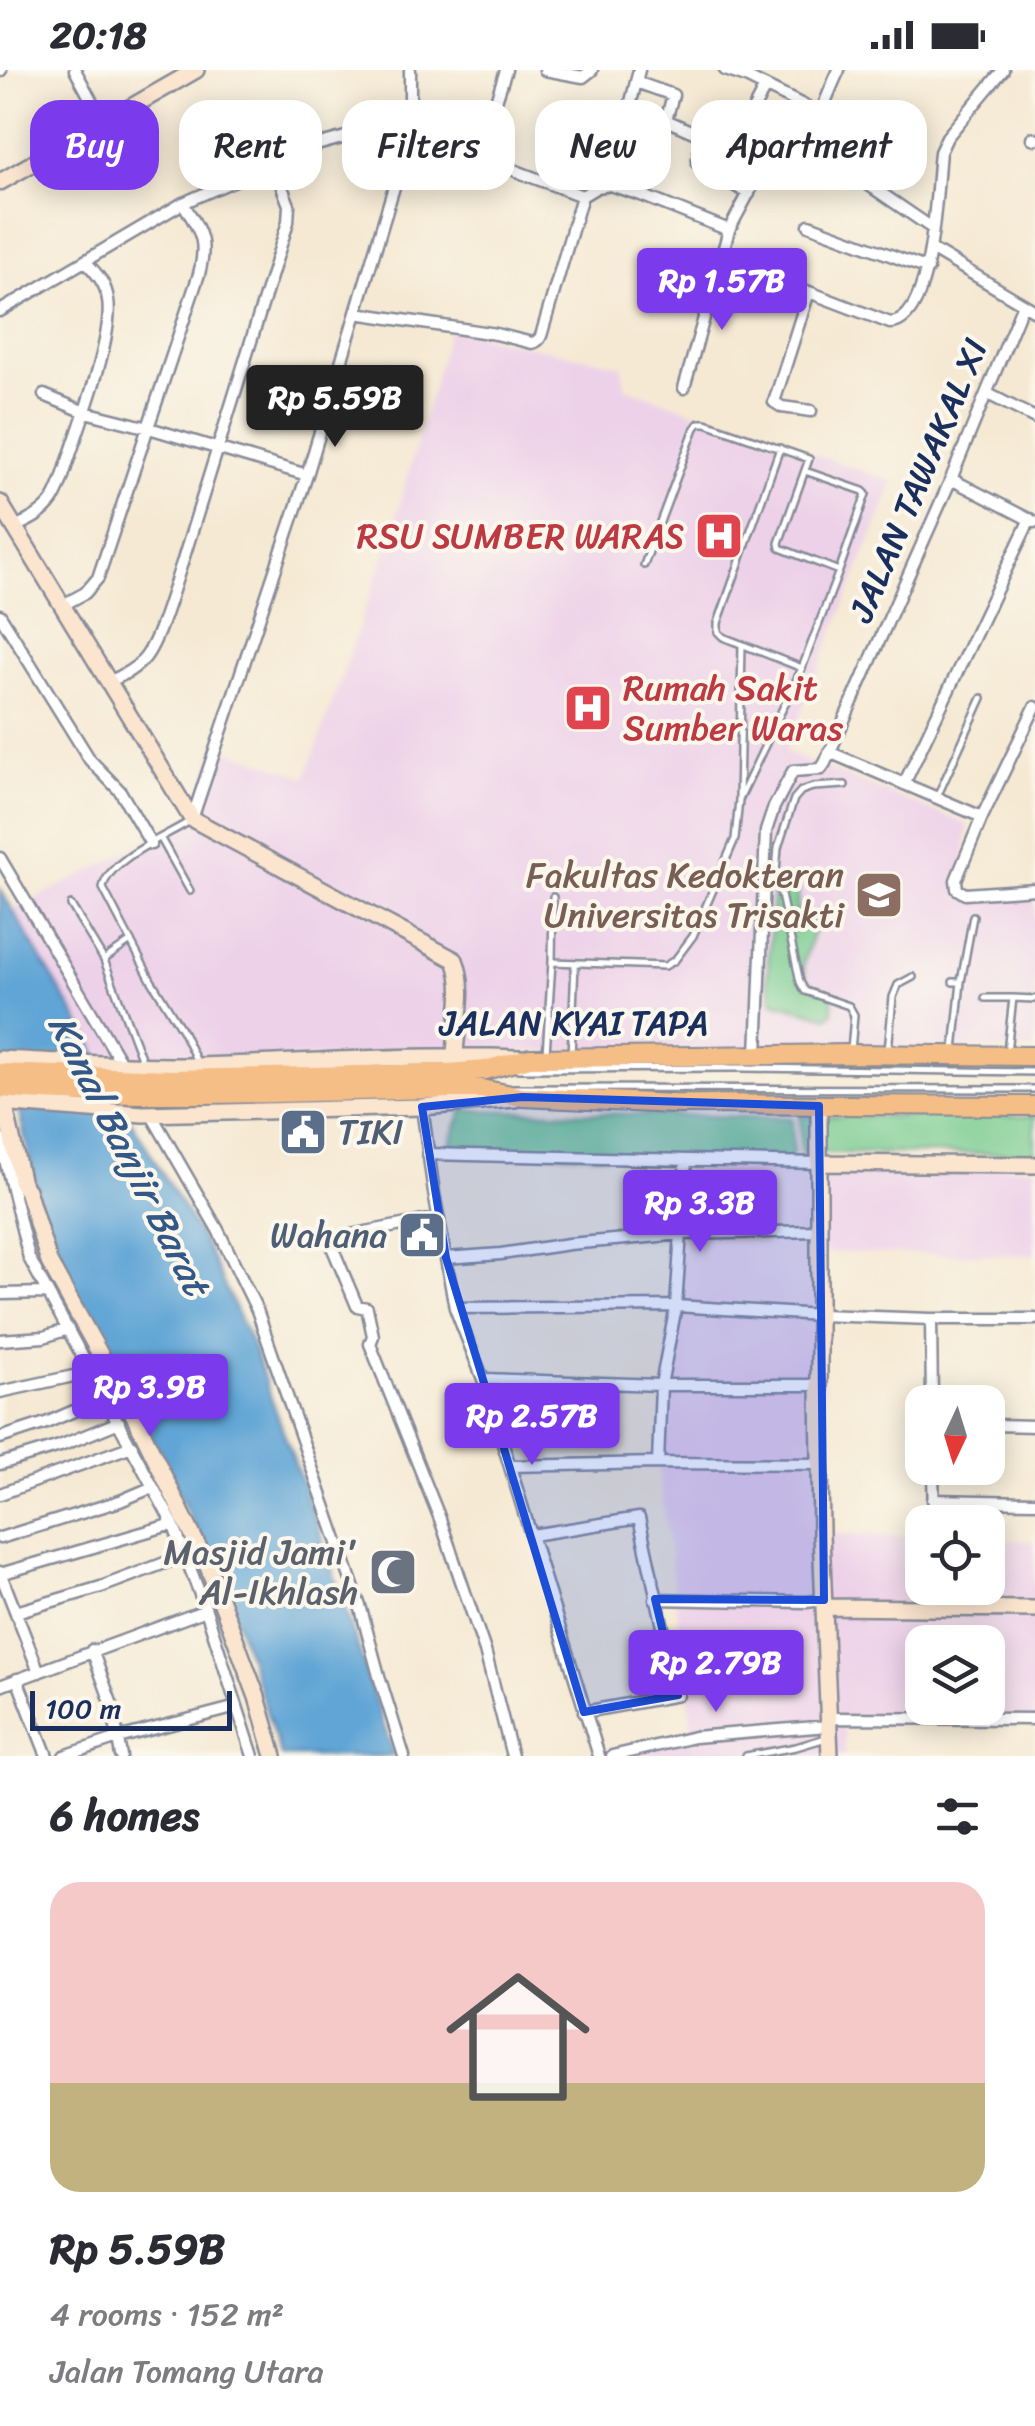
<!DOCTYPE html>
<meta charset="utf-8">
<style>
body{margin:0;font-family:Sriracha,sans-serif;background:#f2f2f3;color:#2b2b33;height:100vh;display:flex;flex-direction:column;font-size:38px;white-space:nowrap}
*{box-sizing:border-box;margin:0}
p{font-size:32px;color:#7c7c81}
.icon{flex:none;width:55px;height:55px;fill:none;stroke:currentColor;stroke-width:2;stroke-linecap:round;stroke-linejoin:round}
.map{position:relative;height:1686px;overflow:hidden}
.side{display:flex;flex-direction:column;background:#fff;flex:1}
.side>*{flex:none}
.top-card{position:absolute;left:30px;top:30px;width:975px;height:90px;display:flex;gap:20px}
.needle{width:65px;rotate:184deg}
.tools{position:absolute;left:905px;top:1315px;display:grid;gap:20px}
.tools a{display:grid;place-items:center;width:100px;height:100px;border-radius:20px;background:#fff;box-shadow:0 5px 25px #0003;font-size:50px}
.scale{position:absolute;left:30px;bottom:25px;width:202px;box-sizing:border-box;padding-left:10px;border:5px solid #1b2f5e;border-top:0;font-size:28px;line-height:35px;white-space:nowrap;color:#1b2f5e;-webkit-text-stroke:8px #fbf7ec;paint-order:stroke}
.price{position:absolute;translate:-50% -85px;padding:0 22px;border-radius:10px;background:#7c3aed;color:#fff;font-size:32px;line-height:65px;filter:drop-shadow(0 2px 5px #0008)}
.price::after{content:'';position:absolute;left:50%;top:60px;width:30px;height:22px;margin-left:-15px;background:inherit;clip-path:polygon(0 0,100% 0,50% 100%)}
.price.selected{background:#222;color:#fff}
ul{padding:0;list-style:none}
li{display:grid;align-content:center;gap:20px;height:530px;padding:0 50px}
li+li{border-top:2px solid #e1e1e2}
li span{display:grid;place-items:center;height:310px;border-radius:30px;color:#555}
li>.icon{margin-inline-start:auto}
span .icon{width:180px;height:180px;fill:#fffc;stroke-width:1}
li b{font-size:42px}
h2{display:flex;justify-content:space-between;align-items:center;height:120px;padding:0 50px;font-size:42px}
.tag{padding:0 35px;border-radius:30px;background:#fff;box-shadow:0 5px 25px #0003;font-size:35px;line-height:90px}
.tag.selected{background:#7c3aed;color:#fff}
.status{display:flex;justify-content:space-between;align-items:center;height:70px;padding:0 50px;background:#fff;direction:ltr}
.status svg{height:28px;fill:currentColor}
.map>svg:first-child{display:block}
</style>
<div class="status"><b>20:18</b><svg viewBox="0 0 49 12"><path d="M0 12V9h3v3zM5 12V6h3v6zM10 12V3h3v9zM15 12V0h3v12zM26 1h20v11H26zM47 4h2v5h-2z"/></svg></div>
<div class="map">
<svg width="1035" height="1686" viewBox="0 0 1035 1686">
<rect width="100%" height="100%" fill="#fbf7ec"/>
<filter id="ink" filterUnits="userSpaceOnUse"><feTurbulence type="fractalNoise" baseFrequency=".01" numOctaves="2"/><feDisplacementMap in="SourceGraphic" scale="20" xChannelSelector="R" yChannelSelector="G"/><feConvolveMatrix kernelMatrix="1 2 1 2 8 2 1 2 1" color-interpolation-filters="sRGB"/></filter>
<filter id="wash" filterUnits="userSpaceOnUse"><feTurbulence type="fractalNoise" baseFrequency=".0048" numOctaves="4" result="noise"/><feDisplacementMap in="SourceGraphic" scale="40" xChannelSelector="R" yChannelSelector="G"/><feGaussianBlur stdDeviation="2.25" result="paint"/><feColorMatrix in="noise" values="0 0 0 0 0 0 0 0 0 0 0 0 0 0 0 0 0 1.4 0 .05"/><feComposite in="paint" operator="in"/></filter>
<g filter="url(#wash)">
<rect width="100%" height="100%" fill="#f5e9d3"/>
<path fill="#edd1e9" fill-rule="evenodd" d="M 449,259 L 621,295 L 626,318 L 894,412 L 785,682 L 968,755 L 960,829 L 1035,826 L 1035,979 L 586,980 L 150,991 L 98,985 L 13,840 L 192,750 L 216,676 L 306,707 L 387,479 Z
M 686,1090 L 1035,1097 L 1035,1185 L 819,1183 L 819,1245 L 832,1464 L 922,1467 L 922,1518 L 988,1518 L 988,1470 L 1035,1471 L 1035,1653 L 844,1656 L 845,1686 L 623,1686 L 693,1666 L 658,1393 ZM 922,1572 L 988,1572 L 988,1638 L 922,1638 Z"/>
<path fill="#76ca8d" stroke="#487c76" stroke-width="2.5" d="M 774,814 L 798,819 L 797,841 L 818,849 L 803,894 L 806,911 L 832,922 L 833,942 L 828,947 L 774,932 L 767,909 Z
M 463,1040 L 792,1048 L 793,1081 L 789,1092 L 461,1080 L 450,1073 Z
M 800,1046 L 1035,1046 L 1035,1084 L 801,1083 Z"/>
<path fill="#60a5d5" stroke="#3e6a9a" stroke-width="2.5" d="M 0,819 L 91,972 L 132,1053 L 206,1176 L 252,1275 L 319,1460 L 394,1686 L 281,1686 L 228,1525 L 139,1343 L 50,1182 L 20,1046 L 0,999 Z"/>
</g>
<g filter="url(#ink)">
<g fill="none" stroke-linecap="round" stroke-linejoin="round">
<g stroke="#888c98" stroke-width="10">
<path id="lane" d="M 780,378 L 718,553 L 718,562 L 723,567 L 802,598
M 805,401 L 863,421 L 866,424 L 839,501
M 644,495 L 695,358 L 699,353 L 706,353 L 809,389 L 779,473 L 780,478 L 839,501 L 802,598 L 739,730
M 845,715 L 813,717 L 801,721 L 794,729 L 778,778 L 776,802 L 800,912 L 805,921 L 849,936 L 854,945 L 851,981
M 937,727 L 982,628
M 190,751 C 167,766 107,790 103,818 L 151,910 L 183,962 L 198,994
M 161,769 L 190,821
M 71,835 L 104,890 L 143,993
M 105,889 L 131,871
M 552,892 L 665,896 L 675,890 L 693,866 L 735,769 L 739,730 L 742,574
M 953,912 L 961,912 L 954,980
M 961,912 L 973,846
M 985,928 L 1013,928
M 888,981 L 893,927 L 898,915 L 913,907
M 1007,982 L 1013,928 L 1035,929
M 546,984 L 552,892 L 553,827
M 571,986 L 575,894
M 518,999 L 742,998 L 1035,1002
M 513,1018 L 1035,1019
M 746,1686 L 796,1677 L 826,1668"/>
</g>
<g stroke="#888c98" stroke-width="15">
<path id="street" d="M 75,0 L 103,52
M 545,0 L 583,7 L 592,0
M 725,0 L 746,7 L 819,43
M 0,1 L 1,0
M 636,12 L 673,25 L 666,50 L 702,66 L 697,93 L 749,124
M 765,17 L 741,63 L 741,74 L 767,89
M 410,64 L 479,83 L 511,99 L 582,126
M 1032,68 L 1035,69
M 808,73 L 839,90 L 863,111 L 932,158
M 479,83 L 506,0
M 610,115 L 639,0
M 582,126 L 597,117 L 610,115 L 641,125 L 729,160 L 684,318
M 809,155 L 928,199
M 729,160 L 767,89 L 788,97 L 794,95 C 814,67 824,31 839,0
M 931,179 L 1035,241
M 721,195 L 809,222 L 890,253 C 934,252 936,116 940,82 L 947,67 L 1003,0
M 809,222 L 774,332 L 782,337 L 811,341
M 0,241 L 183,133 L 313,76 L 396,53 L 412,52
M 356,243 L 496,264 L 532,273 C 540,271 541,267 543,259 L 582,126
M 988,324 L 1035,348
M 44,325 L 85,342 L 149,358 L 307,405
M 951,409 L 1034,452
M 14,457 C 29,451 43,444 52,431 C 61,418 64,402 69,388 C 81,351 114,266 108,230 C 106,213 96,203 85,191
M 61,536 L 85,523 L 98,508 L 199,204 C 208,170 200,161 183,133
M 0,545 L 90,690 L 120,721 L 151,774
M 108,612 C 120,607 133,601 143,590 C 159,573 174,515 183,490 L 288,152 L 289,135 L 273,94
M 1035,637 L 982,747 L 956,810 L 957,819 L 965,824 L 1035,819
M 829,682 L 982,747
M 904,714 L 1030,449
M 192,749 L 307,405 L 410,64 L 410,0
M 0,788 L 123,996
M 757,984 L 766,761 L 774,737 L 793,701 L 821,699 L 825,693 L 951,409 L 1023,234
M 422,1037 L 434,1123 L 455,1238 L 483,1309 L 599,1686
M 151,1044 L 218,1160 L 257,1240 L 361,1539 L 379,1606 L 404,1686
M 0,1069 L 29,1188 L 173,1454 L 206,1540 L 253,1686
M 428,1084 L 819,1093
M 438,1148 L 335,1168 L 333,1179 L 357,1236 L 367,1238 L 373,1266 L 370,1274 L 440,1449 L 485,1581 L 512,1686
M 446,1188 L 501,1184 L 569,1174 L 682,1164 L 818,1161
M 0,1224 L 47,1223
M 455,1238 L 676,1236 L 819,1245 L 931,1249 L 1035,1249
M 931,1249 L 932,1332
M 0,1270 L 44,1267 L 68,1259
M 483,1309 L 661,1315 L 819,1315
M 0,1322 L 92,1302
M 988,1355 L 1035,1356
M 0,1368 L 46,1353 L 106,1327
M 658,1393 L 661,1315 L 676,1236 L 686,1090
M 0,1394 L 60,1376 L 119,1352
M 510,1396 L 658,1393 L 821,1394
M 933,1398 L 934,1452
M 0,1424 L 132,1376
M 933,1430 L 1035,1432
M 532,1465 L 639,1448 L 678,1625 L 584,1642
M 0,1468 L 120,1431 L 153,1417
M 0,1502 L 39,1602
M 0,1504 L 173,1454
M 935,1518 L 935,1539
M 655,1529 L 806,1532 L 824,1530
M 16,1542 L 101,1517 L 186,1485
M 92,1580 L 112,1635 L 121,1686
M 17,1609 L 47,1686
M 0,1616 L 206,1540
M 828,1648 L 1035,1649
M 64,1686 L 118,1668 L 237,1637
M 612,1686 L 694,1667 L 828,1656"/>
</g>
<g stroke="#888c98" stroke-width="20">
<path id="secondary" d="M 0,112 L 196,0
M 0,433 L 192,749 L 455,890 C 467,920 456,954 455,985
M 0,989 C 66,992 133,997 199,996 C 306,993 413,983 521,988
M 0,1033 L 143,1044 L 422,1037 L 515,1029
M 4,1033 L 22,1114 L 27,1120 L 49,1192 L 137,1351 L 209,1499 L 257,1627 L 274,1686
M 819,1036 L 819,1315 L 821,1464 L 830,1686
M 819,1093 L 1035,1095
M 824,1537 L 1035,1539"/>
</g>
<g stroke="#888c98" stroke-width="22">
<path id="primary" d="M 0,1003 L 172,1009 L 449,1003 L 485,1000 L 530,988 L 851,984 L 1035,986
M 0,1018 C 150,1030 299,1021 450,1019 L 481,1019 L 522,1027 L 674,1034 L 1035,1036"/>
</g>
<use href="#lane" stroke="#fff" stroke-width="5"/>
<use href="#street" stroke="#fff" stroke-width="10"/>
<use href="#secondary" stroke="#fbe5cf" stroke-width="15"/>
<use href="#primary" stroke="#f6be87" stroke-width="18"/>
</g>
</g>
<path fill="#1d4ed8" fill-opacity="0.2" stroke="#1d4ed8" stroke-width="8" stroke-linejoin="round" d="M 522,1027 L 819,1036 L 824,1530 L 655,1529 L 678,1625 L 584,1642 L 446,1188 L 422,1037 Z"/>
<defs>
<g id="hospital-square" transform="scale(2.5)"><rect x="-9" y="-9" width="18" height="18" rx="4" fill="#e0444e" stroke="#fbf7ec"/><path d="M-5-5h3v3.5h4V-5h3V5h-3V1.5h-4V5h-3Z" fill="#fff"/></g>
<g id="university-square" transform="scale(2.5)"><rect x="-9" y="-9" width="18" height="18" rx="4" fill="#8d6e63" stroke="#fbf7ec"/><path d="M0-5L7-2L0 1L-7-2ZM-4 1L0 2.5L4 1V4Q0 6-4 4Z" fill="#fff"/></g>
<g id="civic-square" transform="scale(2.5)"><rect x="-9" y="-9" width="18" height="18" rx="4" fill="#5c6f8a" stroke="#fbf7ec"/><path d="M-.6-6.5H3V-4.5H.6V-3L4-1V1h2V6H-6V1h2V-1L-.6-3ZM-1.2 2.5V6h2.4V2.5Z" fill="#fff"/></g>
<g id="mosque-square" transform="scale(2.5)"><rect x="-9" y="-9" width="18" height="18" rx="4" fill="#6b7280" stroke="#fbf7ec"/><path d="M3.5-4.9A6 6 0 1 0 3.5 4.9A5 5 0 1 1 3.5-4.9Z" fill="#fff"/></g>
</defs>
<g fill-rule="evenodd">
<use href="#hospital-square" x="719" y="466"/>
<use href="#hospital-square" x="588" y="638"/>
<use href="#university-square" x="879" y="825"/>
<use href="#civic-square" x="303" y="1062"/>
<use href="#civic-square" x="422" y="1165"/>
<use href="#mosque-square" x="393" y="1502"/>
</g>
<g text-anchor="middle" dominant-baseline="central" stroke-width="8" stroke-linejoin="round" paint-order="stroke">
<g font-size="35" fill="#1b2f5e" stroke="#fbf7ec">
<text transform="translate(918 410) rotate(-67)">JALAN TAWAKAL XI</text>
<text x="574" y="953">JALAN KYAI TAPA</text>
</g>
<g font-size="35" fill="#be3a42" stroke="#fbf7ec" text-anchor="end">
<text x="684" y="466">RSU SUMBER WARAS</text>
<text x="623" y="618" text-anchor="start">Rumah Sakit<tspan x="623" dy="40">Sumber Waras</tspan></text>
</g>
<g font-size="35" fill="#785e54" stroke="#fbf7ec" text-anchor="end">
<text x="844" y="805">Fakultas Kedokteran<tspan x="844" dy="40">Universitas Trisakti</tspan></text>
</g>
<g font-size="35" fill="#4e5e75" stroke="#fbf7ec" text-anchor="start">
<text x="338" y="1062">TIKI</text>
<text x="387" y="1165" text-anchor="end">Wahana</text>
</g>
<g font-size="35" fill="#5b616d" stroke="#fbf7ec" text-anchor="end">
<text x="358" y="1482">Masjid Jami'<tspan x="358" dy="40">Al-Ikhlash</tspan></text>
</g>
<g font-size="38" font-style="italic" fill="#335888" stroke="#fbf7ec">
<text transform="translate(129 1085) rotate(63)">Kanal Banjir Barat</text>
</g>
</g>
</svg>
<div class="tools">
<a><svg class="needle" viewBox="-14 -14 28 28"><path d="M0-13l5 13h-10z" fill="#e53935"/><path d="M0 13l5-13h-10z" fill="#7c7c81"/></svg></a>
<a><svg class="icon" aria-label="locate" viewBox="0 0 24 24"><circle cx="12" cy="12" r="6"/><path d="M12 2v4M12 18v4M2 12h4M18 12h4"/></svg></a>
<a><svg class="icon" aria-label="layers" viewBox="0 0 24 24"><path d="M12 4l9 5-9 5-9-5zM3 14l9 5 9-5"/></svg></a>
</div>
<div class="scale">100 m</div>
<b class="price" style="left:722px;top:263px">Rp 1.57B</b>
<b class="price selected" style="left:335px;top:380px">Rp 5.59B</b>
<b class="price" style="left:700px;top:1185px">Rp 3.3B</b>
<b class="price" style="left:150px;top:1369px">Rp 3.9B</b>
<b class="price" style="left:532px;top:1398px">Rp 2.57B</b>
<b class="price" style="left:716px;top:1645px">Rp 2.79B</b>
<div class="top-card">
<a class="tag selected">Buy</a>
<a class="tag">Rent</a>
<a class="tag">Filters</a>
<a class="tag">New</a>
<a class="tag">Apartment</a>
</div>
</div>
<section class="side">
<h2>6 homes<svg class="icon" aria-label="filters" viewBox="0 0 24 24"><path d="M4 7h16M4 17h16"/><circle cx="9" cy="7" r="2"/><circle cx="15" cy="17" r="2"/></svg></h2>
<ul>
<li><span style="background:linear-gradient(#f6c9c9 65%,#c2b280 0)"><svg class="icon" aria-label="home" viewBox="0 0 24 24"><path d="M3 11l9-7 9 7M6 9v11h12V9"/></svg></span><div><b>Rp 5.59B</b><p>4 rooms · 152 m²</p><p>Jalan Tomang Utara</p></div></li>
</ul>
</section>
